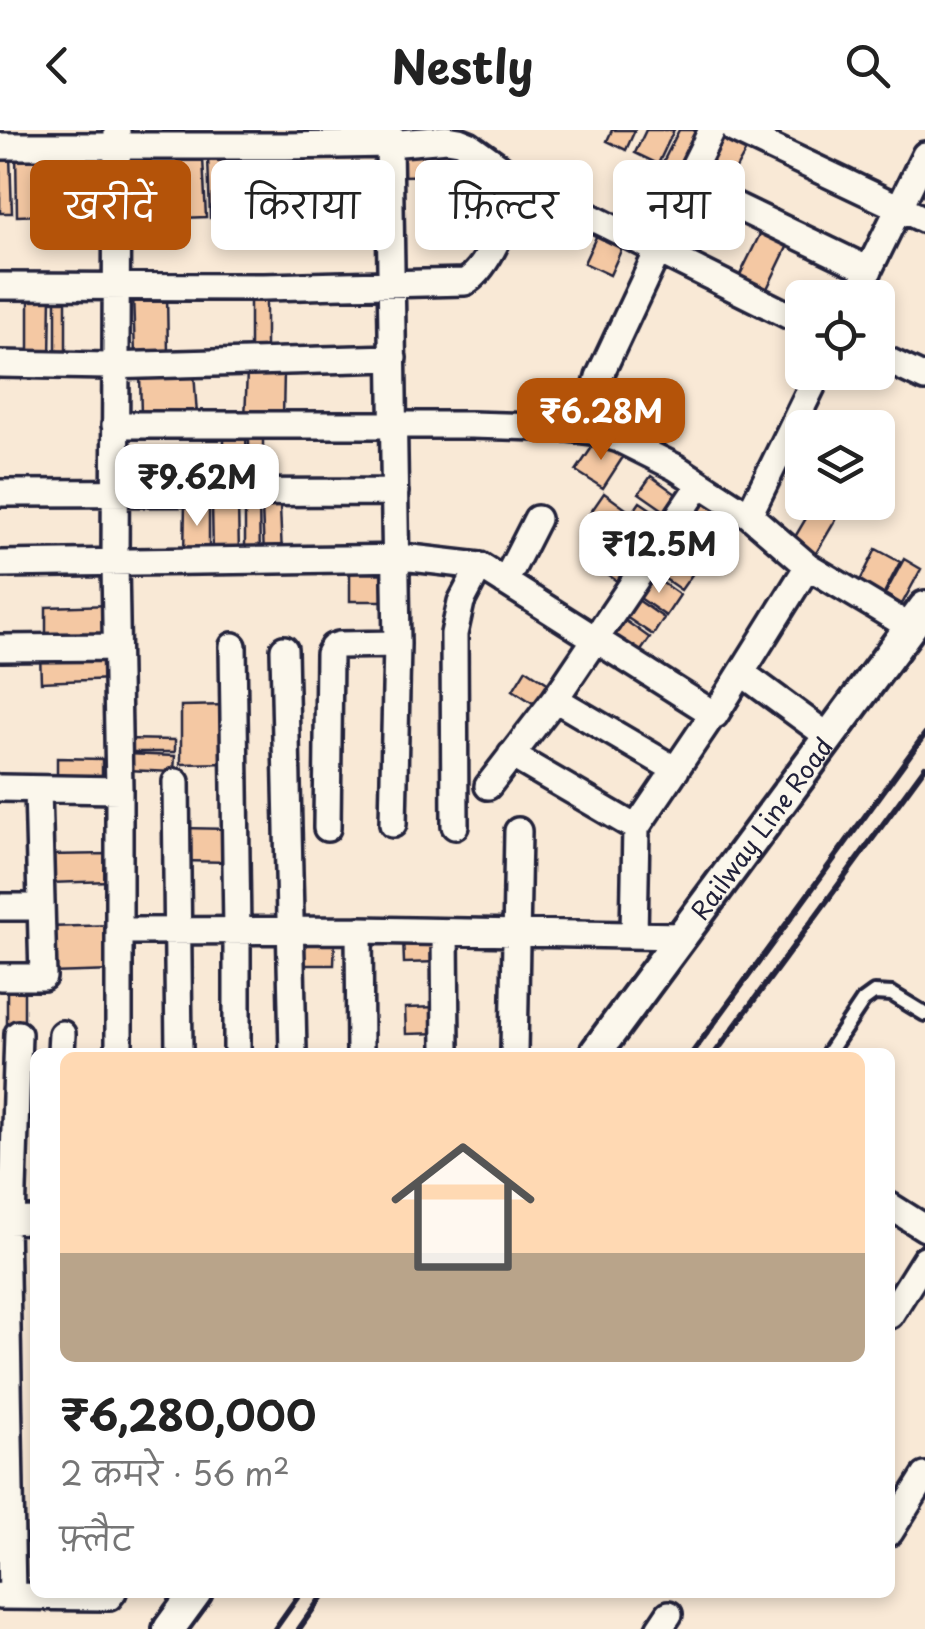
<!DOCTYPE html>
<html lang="hi">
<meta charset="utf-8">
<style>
body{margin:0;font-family:"Playpen Sans","Playpen Sans Deva",sans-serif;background:#f6f6f6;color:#222;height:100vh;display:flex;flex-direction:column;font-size:38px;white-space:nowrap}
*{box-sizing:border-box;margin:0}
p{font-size:32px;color:#767676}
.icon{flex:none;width:55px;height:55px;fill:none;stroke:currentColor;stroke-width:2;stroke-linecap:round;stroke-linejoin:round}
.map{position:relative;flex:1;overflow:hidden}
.sheet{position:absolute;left:30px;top:918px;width:865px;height:550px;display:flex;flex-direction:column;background:#fff;border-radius:15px;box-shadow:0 5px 15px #0003}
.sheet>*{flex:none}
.hud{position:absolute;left:30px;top:30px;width:865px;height:90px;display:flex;gap:20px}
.fabs{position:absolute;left:785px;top:150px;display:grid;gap:20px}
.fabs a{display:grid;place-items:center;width:110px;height:110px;border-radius:15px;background:#fff;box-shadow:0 5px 15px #0003;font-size:50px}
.price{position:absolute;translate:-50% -85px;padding:0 22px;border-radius:20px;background:#fff;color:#222;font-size:32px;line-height:65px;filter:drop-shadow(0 2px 5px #0008)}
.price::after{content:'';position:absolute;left:50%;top:60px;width:30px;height:22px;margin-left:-15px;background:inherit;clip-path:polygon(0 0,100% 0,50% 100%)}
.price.on{background:#b45309;color:#fff}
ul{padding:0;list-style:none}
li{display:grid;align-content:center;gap:20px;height:530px;padding:0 30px}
li span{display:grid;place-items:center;height:310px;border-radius:15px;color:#555}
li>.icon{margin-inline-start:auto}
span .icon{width:180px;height:180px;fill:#fffc;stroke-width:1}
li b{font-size:42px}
.chip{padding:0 35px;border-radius:15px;background:#fff;box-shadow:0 5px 15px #0003;font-size:35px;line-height:90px}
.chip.on{background:#b45309;color:#fff}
header{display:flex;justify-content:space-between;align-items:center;height:130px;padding:0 30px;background:#fff;font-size:45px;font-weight:700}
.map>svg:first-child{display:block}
</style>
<header><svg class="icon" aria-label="back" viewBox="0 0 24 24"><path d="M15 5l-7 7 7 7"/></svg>Nestly<svg class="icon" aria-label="search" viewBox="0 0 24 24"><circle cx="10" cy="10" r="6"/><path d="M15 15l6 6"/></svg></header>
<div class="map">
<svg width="925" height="1499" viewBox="0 0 925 1499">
<rect width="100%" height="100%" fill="#f9e9d6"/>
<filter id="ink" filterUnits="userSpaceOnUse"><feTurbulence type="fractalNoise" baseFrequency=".01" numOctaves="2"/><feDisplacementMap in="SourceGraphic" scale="20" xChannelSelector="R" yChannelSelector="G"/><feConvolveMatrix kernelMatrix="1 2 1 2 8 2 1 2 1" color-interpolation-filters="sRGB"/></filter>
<g filter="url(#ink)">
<path fill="#f4c8a3" stroke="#22223b" stroke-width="2.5" d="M 612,0 L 635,0 L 626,20 L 607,11 Z
M 646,0 L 674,0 L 658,34 L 635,23 Z
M 679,0 L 711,0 L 686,51 L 660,38 Z
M 722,0 L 751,12 L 724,60 L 698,46 Z
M 448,15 L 448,45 L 400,46 L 400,16 Z
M 16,21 L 42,21 L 43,85 L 17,86 Z
M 74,23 L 105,23 L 105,83 L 74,84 Z
M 234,24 L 237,87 L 210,88 L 208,26 Z
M 0,25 L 10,25 L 12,83 L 0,83 Z
M 46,26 L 71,26 L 71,84 L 46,84 Z
M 203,28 L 206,87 L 182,88 L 179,29 Z
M 693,64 L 723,80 L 697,129 L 667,113 Z
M 601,96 L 627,107 L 610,145 L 584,133 Z
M 763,98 L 790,111 L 763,167 L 736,153 Z
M 29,162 L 51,162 L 50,231 L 29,231 Z
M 167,162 L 168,225 L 135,226 L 133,163 Z
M 250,162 L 266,162 L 266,226 L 250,226 Z
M 56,166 L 66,166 L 66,230 L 56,230 Z
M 247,241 L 284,241 L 283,288 L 245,289 Z
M 194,242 L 197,285 L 141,286 L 140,244 Z
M 249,299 L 263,300 L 263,357 L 249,357 Z
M 224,301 L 246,301 L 247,355 L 224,356 Z
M 599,307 L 625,324 L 603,358 L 576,341 Z
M 651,346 L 683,369 L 672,386 L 639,363 Z
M 604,363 L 626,379 L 605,410 L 582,395 Z
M 705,367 L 735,389 L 713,419 L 683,397 Z
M 245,369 L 259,369 L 260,429 L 245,429 Z
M 238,371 L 239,426 L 213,427 L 212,372 Z
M 185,372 L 209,372 L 209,426 L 184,426 Z
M 640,372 L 670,392 L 659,409 L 629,388 Z
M 815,373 L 838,386 L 812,430 L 789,417 Z
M 262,376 L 280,376 L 282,426 L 264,426 Z
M 625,391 L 657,413 L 643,434 L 611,412 Z
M 680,403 L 707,422 L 695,439 L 668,420 Z
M 606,412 L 639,435 L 624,456 L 591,433 Z
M 876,419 L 900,432 L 883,465 L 859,453 Z
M 667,424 L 693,443 L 681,460 L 655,442 Z
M 904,429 L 921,439 L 902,474 L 885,464 Z
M 350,431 L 384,432 L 384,471 L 350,471 Z
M 651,445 L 680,465 L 666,486 L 637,466 Z
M 635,468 L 664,488 L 653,505 L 623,485 Z
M 111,475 L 112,503 L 46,504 L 46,477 Z
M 623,489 L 650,508 L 636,528 L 609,509 Z
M 111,521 L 112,549 L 41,552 L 40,524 Z
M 526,539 L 555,558 L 542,579 L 513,560 Z
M 231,575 L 231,633 L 181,634 L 181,576 Z
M 123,609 L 175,610 L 175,622 L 123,622 Z
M 127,624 L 175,626 L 174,642 L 126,640 Z
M 57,628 L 102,629 L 102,656 L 57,656 Z
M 182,698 L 230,699 L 230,732 L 181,731 Z
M 111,724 L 112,751 L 47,753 L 46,725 Z
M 113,795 L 114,841 L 50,843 L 49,797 Z
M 436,804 L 438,832 L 404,833 L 403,806 Z
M 299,805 L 335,805 L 334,835 L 298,835 Z
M 7,847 L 24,848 L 24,897 L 7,896 Z
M 441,877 L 442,903 L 406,904 L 405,878 Z"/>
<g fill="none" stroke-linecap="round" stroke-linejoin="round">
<g stroke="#22223b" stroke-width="20">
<path id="service" d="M 829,922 L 863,871 L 874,863 L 892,864 L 925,884"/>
</g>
<g stroke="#22223b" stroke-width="32">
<path id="minor" d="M 388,0 L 389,14 L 447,9 L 459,11 L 469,15 L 522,53 L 802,192
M 735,0 L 925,90
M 0,16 L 286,16 L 389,14 L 397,514 L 393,694
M 686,52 L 869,140
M 653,119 L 712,0
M 0,156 L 264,157 L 465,152 C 491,137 509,81 522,53
M 855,168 L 925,25
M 878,226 L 925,248
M 0,234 L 108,236 L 393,228
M 115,295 L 471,295 L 569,298 L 593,301 L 619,309 L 675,337 L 749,385 L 808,436
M 585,300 L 599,247 L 658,121
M 0,363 L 395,362
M 749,385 L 819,242
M 0,434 L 411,428 L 480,436 L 715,585 L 808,436 L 910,497
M 505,452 L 537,389
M 233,516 L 237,801 L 237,922
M 0,518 L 115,517
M 284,519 L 293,922
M 742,543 L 829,607
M 555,569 L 676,640
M 511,625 L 636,698 L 634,805
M 176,652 L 179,922
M 488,656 L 555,569 L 700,354
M 0,658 L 119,660 L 115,434 L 117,0
M 455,696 L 454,504 L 461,472 L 480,436
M 327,698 L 329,524 L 333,517 L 339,515 L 397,514
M 636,698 L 713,584
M 0,777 L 40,777
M 359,800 L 360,922
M 119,801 L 359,800 L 681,806
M 445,802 L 446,922
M 0,847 L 43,847 L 38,659
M 61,922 L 62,904
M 119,922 L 119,660
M 514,922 L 518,701
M 890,1076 L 925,1098
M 0,1091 L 35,1090
M 5,1091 L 12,1466
M 12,1091 L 18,904
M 890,1185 L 925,1129
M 890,1402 L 925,1346
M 0,1466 L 109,1467 L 113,1462
M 659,1499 L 669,1484"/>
</g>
<g stroke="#22223b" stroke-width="38">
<g id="tertiary">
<path id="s1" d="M 596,922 L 925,477"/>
<path d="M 169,1499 L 196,1462"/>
</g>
</g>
<use href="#service" stroke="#fbf7ec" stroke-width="12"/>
<use href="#minor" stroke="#fbf7ec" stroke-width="25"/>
<use href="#tertiary" stroke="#fbf7ec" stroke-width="30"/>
<path stroke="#22223b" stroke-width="6" d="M 693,922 L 925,604
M 716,922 L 925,637
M 275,1499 L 301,1462
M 299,1499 L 325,1462"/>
</g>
</g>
<g text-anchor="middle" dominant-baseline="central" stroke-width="9" stroke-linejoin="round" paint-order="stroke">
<g font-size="25" fill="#22223b" stroke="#fbf7ec">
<text stroke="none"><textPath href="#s1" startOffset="278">Railway Line Road</textPath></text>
</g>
</g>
</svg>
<div class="fabs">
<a><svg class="icon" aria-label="locate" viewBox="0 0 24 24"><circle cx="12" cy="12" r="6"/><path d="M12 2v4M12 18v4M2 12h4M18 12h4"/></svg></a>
<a><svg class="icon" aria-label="layers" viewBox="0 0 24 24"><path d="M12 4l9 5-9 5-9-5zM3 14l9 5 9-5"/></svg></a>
</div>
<b class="price on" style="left:601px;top:333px">₹6.28M</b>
<b class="price" style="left:197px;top:399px">₹9.62M</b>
<b class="price" style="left:659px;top:466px">₹12.5M</b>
<div class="hud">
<a class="chip on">खरीदें</a>
<a class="chip">किराया</a>
<a class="chip">फ़िल्टर</a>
<a class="chip">नया</a>
</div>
<section class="sheet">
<ul>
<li><span style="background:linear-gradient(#ffd9b3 65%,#b9a48a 0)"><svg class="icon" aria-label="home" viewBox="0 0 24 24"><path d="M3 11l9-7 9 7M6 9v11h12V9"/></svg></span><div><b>₹6,280,000</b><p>2 कमरे · 56 m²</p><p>फ़्लैट</p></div></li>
</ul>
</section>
</div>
